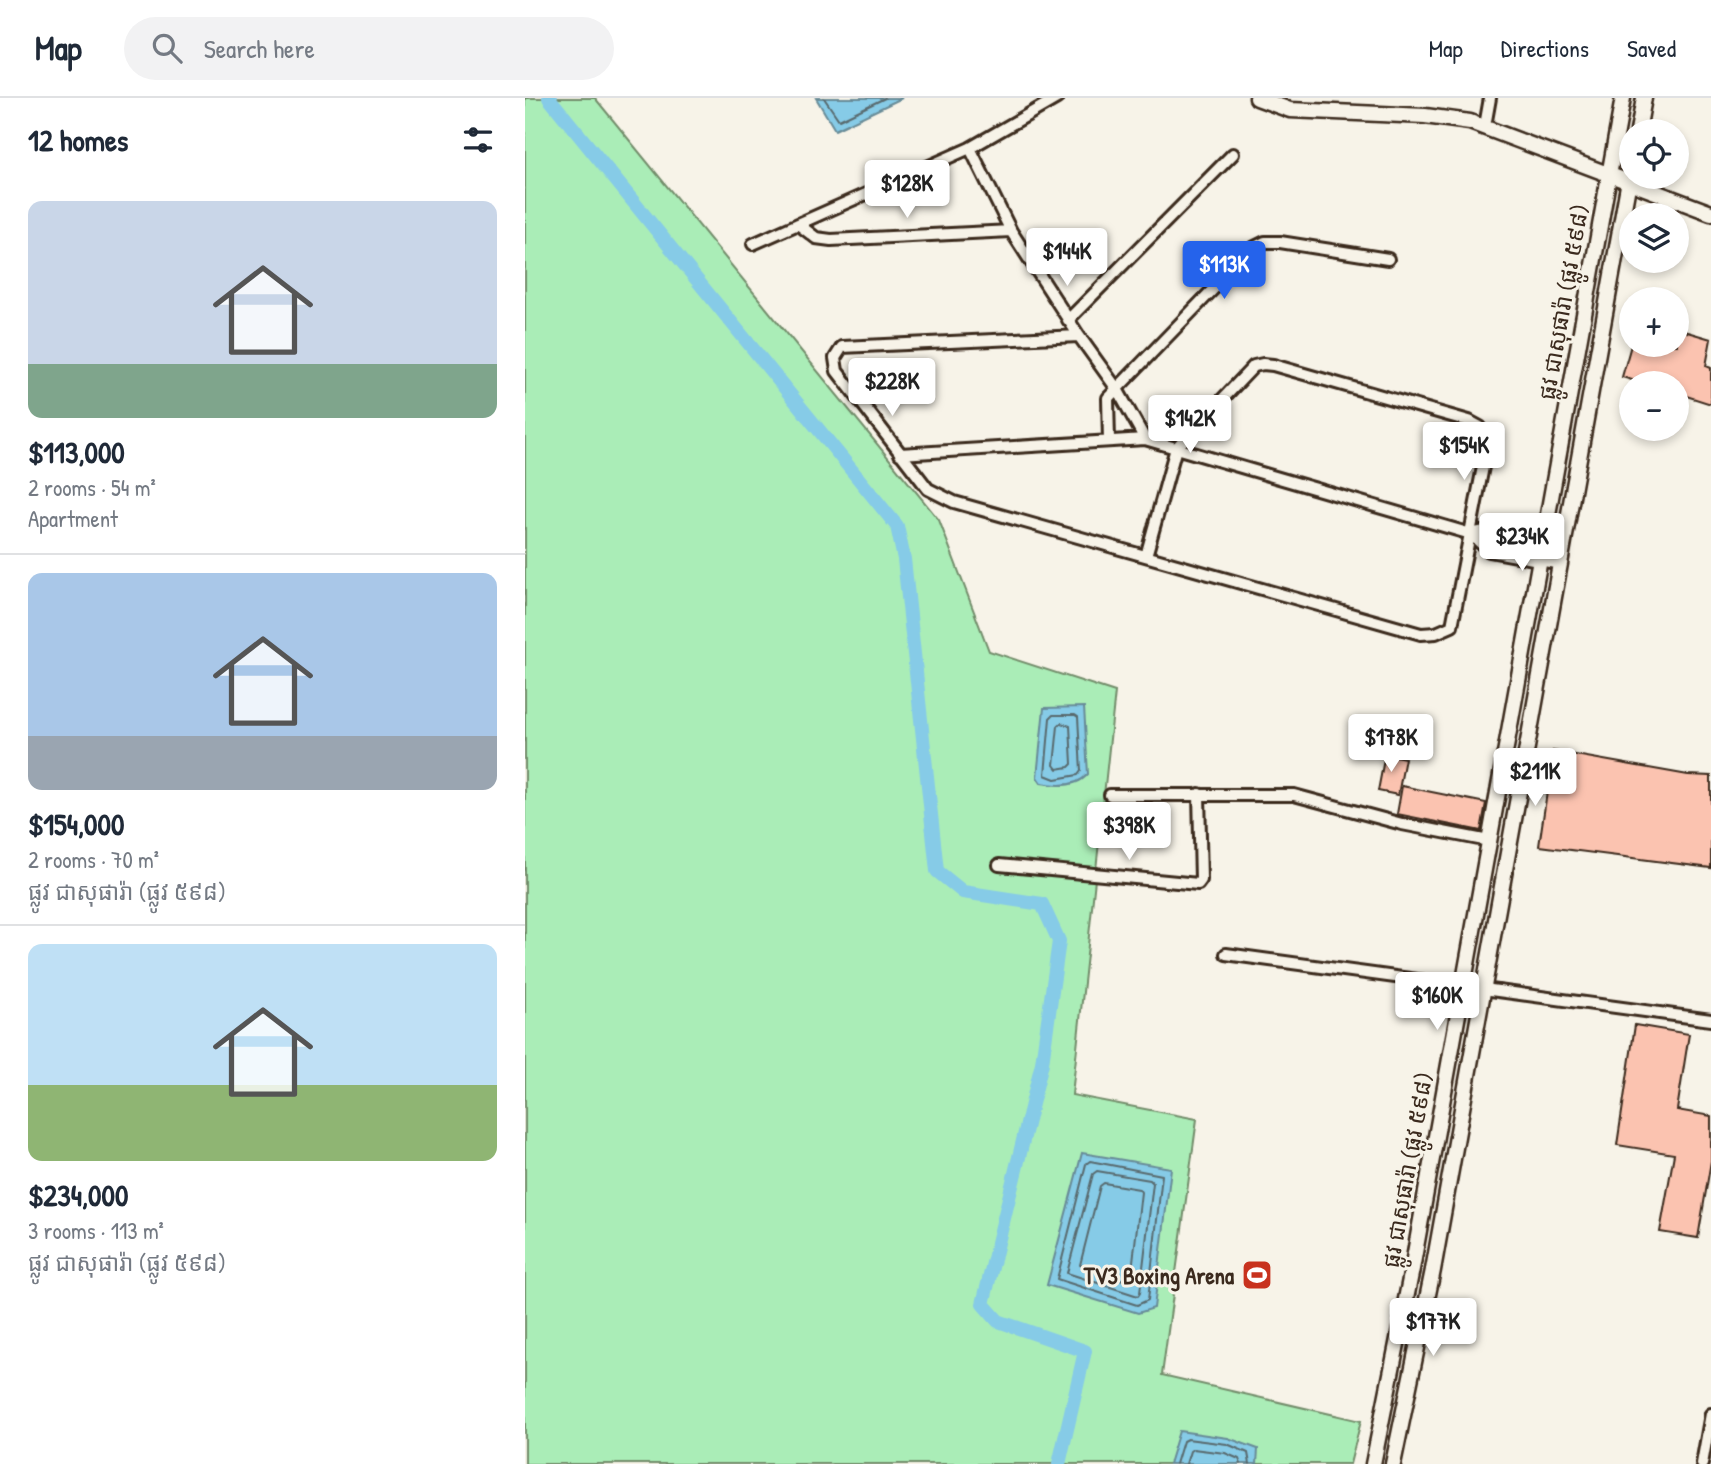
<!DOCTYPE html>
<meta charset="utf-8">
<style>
body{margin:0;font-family:"Patrick Hand","Noto Sans Khmer",sans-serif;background:#f2f2f3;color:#1f2937;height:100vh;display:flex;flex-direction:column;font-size:26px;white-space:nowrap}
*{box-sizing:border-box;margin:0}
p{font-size:23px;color:#747a83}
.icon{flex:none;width:38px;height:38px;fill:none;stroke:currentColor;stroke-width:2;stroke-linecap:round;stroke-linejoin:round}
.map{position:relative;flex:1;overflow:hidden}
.sheet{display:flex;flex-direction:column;background:#fff;width:525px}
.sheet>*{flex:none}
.buttons{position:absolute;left:1094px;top:21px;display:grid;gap:14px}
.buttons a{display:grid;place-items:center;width:70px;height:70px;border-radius:50%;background:#fff;box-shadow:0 4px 10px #0003;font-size:35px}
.price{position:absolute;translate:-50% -60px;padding:0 16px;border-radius:7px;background:#fff;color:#222;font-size:23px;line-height:46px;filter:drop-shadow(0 2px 4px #0008)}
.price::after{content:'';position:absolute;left:50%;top:42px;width:21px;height:16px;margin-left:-10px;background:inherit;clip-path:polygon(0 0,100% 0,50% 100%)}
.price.active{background:#2563eb;color:#fff}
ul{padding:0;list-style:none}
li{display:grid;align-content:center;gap:14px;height:371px;padding:0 28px}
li+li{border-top:2px solid #e0e1e3}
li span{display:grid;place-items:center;height:217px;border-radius:14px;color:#555}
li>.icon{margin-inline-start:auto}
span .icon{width:126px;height:126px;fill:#fffc;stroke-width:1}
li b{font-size:30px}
h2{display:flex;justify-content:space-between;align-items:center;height:84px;padding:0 28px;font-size:30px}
header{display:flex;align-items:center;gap:42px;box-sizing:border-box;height:98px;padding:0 35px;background:#fff;border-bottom:2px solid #e0e1e3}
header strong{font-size:33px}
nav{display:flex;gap:38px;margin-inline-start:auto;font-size:24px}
.search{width:490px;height:63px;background:#f2f2f3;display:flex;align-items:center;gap:18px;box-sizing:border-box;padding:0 24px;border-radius:38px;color:#747a83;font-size:26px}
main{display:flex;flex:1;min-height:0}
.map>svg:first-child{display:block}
</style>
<header>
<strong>Map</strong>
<div class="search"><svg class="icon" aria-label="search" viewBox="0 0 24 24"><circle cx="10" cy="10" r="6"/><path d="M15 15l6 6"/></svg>Search here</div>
<nav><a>Map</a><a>Directions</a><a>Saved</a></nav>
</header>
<main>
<section class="sheet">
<h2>12 homes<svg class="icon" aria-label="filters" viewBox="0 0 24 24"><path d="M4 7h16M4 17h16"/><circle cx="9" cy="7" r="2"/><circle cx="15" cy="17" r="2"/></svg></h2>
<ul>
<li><span style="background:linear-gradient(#c9d6e8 75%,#7fa58c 0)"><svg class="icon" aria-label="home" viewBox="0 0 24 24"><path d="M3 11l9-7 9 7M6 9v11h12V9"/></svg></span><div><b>$113,000</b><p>2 rooms · 54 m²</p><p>Apartment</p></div></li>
<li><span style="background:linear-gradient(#a9c7e8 75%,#9aa5b1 0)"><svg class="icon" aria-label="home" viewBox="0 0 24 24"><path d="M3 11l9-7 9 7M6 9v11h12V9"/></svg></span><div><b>$154,000</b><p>2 rooms · 70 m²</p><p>ផ្លូវ ជាសុផារ៉ា (ផ្លូវ ៥៩៨)</p></div></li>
<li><span style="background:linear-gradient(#bfe0f5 65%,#8fb573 0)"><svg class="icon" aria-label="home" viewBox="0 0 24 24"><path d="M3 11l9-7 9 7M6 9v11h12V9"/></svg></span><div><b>$234,000</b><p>3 rooms · 113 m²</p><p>ផ្លូវ ជាសុផារ៉ា (ផ្លូវ ៥៩៨)</p></div></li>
</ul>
</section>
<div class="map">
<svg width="1186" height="1366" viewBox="0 0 1186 1366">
<rect width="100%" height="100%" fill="#f7f3e8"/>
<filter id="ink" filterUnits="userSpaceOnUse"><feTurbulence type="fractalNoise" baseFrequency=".0143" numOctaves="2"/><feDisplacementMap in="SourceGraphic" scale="14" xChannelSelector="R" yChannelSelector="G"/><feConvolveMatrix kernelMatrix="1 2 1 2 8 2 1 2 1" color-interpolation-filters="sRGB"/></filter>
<g filter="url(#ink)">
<path fill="#aaedb7" stroke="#728c6a" stroke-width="2" d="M 0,0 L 70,0 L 414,422 L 464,553 L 590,594 L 547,997 L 672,1021 L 637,1277 L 836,1323 L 825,1366 L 0,1366 Z"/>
<path fill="#86cbe7" stroke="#688b97" stroke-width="2" d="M 291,0 L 377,0 L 310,32 Z
M 559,609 L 563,676 C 552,689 531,688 516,685 L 512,679 L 519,610 Z
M 557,1055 L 646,1070 L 629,1210 L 613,1215 L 522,1187 Z
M 654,1333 L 703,1340 L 733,1351 L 732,1366 L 644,1366 Z"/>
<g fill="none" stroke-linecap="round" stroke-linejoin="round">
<path stroke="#596a6e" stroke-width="2" d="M 299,0 L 314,22 L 360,0
M 528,617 L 550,617 L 553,619 L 556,673 L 553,677 L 530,681 L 520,677 L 525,620 Z
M 536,625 L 545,628 L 547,666 L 544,669 L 532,671 L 529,667 L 533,628 Z
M 565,1063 L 637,1077 L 623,1202 L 612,1207 L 532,1181 L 561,1066 Z
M 572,1073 L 625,1082 L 628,1085 L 615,1195 L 613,1198 L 542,1175 L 568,1076 Z
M 579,1085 L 614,1091 L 616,1094 L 606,1181 L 604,1184 L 555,1167 L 575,1088 Z
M 651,1366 L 658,1343 L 662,1341 L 702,1346 L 723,1355 L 725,1366
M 661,1366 L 665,1353 L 668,1351 L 700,1355 L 714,1361 L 716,1366"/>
<path stroke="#86cbe7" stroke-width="14" d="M 24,0 L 372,428 L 379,461 L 412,773 L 438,794 L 517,806 L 534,843 L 517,965 L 458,1206 L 473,1223 L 560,1253 L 534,1366"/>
</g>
<path fill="#fbc3b0" stroke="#3b2a1e" stroke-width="2" d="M 1152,231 L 1186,241 L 1181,268 L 1186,270 L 1186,306 L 1152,295 L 1152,285 L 1117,285 L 1097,279 L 1106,247 L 1152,247 Z
M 1028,653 L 1163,677 L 1186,678 L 1186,770 L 1014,748 Z
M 860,656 L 880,660 L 873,697 L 853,693 Z
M 877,688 L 961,705 L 956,733 L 872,716 Z
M 1110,927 L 1164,936 L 1152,1012 L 1186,1018 L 1186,1063 L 1173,1140 L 1135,1134 L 1149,1056 L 1092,1047 Z"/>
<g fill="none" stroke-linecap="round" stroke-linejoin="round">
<g stroke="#3b2a1e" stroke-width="16">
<path id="street" d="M 960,28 L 965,0
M 445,50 L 486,133 L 554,238 L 592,291 L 620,341
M 273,126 L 291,140 L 306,142 L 486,133
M 228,146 L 445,50 L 532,0
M 543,222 L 708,56
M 554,238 L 317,249 L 310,260 L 312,273 L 403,391 L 429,404 L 896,536 L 911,535 L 927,528 L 963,343 L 955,329 L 944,323 L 748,267 L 738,266 L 729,268 L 651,350 L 621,458
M 584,343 L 583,300 L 728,150 L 740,144 L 755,144 L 863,161
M 375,356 L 620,341 L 946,436 L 964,453 L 1036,466
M 946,436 L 969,431 L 1040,444
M 585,697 L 769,697 L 877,726 L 964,743
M 474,767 L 673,786 L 676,782 L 674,696
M 701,856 L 1186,922
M 1177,1366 L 1186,1316"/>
</g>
<g stroke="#3b2a1e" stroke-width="19">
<path id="secondary" d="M 732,0 L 765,12 L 900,18 L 945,24 L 1186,115
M 1113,33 L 1119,0
M 848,1366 L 888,1166 L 1098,0
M 868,1366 L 908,1172 L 1106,71"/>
</g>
<use href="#street" stroke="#f7f3e8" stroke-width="10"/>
<use href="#secondary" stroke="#f7f3e8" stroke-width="14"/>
</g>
</g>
<defs>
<g id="stadium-square" transform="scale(1.575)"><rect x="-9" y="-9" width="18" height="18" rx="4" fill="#c8321e" stroke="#f7f3e8"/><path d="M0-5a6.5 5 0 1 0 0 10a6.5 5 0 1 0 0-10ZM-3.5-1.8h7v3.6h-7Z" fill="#fff"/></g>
</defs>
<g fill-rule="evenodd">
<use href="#stadium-square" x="732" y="1177"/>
</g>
<g text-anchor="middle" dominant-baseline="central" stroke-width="6" stroke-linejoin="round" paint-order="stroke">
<g font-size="23" fill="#3b2a1e" stroke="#f7f3e8">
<text transform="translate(1038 204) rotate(-80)">ផ្លូវ ជាសុផារ៉ា (ផ្លូវ ៥៩៨)</text>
<text transform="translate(882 1072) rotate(-80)">ផ្លូវ ជាសុផារ៉ា (ផ្លូវ ៥៩៨)</text>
</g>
<g font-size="23" font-weight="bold" fill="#3b2a1e" stroke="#f7f3e8" text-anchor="end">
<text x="709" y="1177">TV3 Boxing Arena</text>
</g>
</g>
</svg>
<div class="buttons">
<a><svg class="icon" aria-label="locate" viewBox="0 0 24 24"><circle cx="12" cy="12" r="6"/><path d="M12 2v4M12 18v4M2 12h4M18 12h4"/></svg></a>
<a><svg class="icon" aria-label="layers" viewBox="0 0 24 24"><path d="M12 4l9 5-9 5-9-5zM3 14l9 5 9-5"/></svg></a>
<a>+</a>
<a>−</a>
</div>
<b class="price" style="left:382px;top:122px">$128K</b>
<b class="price" style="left:542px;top:190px">$144K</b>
<b class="price active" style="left:699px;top:203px">$113K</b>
<b class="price" style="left:367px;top:320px">$228K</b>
<b class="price" style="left:665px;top:357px">$142K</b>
<b class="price" style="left:939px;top:384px">$154K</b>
<b class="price" style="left:997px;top:475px">$234K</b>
<b class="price" style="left:866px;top:676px">$178K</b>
<b class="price" style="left:1010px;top:710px">$211K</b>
<b class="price" style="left:604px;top:764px">$398K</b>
<b class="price" style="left:912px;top:934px">$160K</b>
<b class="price" style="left:908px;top:1260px">$177K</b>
</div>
</main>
